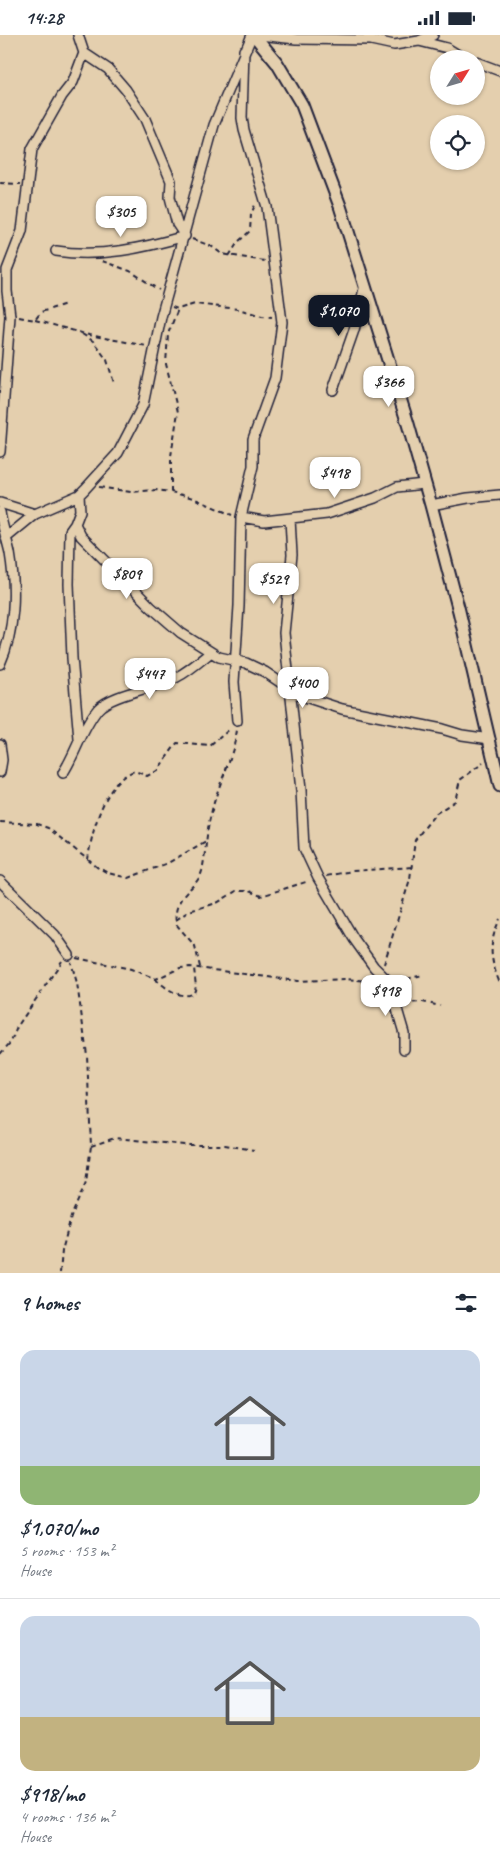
<!DOCTYPE html>
<meta charset="utf-8">
<style>
body{margin:0;font-family:Caveat,sans-serif;background:#f2f2f3;color:#1f2937;height:100vh;display:flex;flex-direction:column;font-size:19px;white-space:nowrap}
*{box-sizing:border-box;margin:0}
p{font-size:16px;color:#747a83}
.icon{flex:none;width:28px;height:28px;fill:none;stroke:currentColor;stroke-width:2;stroke-linecap:round;stroke-linejoin:round}
.map{position:relative;height:1238px;overflow:hidden}
.side{display:flex;flex-direction:column;background:#fff;flex:1}
.side>*{flex:none}
.needle{width:32px;rotate:53deg}
.tools{position:absolute;left:430px;top:15px;display:grid;gap:10px}
.tools a{display:grid;place-items:center;width:55px;height:55px;border-radius:50%;background:#fff;box-shadow:0 1px 4px #0004;font-size:25px}
.price{position:absolute;translate:-50% -42px;padding:0 11px;border-radius:10px;background:#fff;color:#222;font-size:16px;line-height:32px;filter:drop-shadow(0 1px 2px #0008)}
.price::after{content:'';position:absolute;left:50%;top:30px;width:15px;height:11px;margin-left:-8px;background:inherit;clip-path:polygon(0 0,100% 0,50% 100%)}
.price.selected{background:#111827;color:#fff}
ul{padding:0;list-style:none}
li{display:grid;align-content:center;gap:10px;height:265px;padding:0 20px}
li+li{border-top:1px solid #e0e1e3}
li span{display:grid;place-items:center;height:155px;border-radius:15px;color:#555}
li>.icon{margin-inline-start:auto}
span .icon{width:90px;height:90px;fill:#fffc;stroke-width:1}
li b{font-size:21px}
h2{display:flex;justify-content:space-between;align-items:center;height:60px;padding:0 20px;font-size:21px}
.status{display:flex;justify-content:space-between;align-items:center;height:35px;padding:0 25px;background:#fff;direction:ltr}
.status svg{height:14px;fill:currentColor}
.map>svg:first-child{display:block}
</style>
<div class="status"><b>14:28</b><svg viewBox="0 0 49 12"><path d="M0 12V9h3v3zM5 12V6h3v6zM10 12V3h3v9zM15 12V0h3v12zM26 1h20v11H26zM47 4h2v5h-2z"/></svg></div>
<div class="map">
<svg width="500" height="1238" viewBox="0 0 500 1238">
<rect width="100%" height="100%" fill="#e4cfae"/>
<filter id="ink" filterUnits="userSpaceOnUse"><feTurbulence type="fractalNoise" baseFrequency=".02" numOctaves="2"/><feDisplacementMap in="SourceGraphic" scale="10" xChannelSelector="R" yChannelSelector="G"/><feConvolveMatrix kernelMatrix="1 2 1 2 8 2 1 2 1" color-interpolation-filters="sRGB"/></filter>
<g filter="url(#ink)">
<g fill="none" stroke-linecap="round" stroke-linejoin="round">
<g stroke="#22223b" stroke-width="12">
<path id="minor" d="M 259,0 L 296,4 L 371,5 L 394,10 L 419,6 L 433,0
M 419,6 L 447,13 L 465,24
M 476,27 L 500,36
M 56,216 C 99,223 144,213 185,201 L 177,189 L 170,162 L 171,146 L 145,84 L 126,55 L 108,34 L 84,18
M 333,355 L 354,295 L 364,254
M 0,417 L 10,281 L 7,256 L 7,235 L 22,196 L 32,114 L 62,61 L 73,47 L 84,18 L 78,0
M 79,460 L 80,476 L 75,489 L 81,501 L 151,572 L 181,598 L 219,622 L 246,628 L 265,637 L 299,660 L 342,674 L 442,694 L 462,700 L 490,704
M 0,468 L 35,479
M 431,470 L 468,463 L 500,460
M 0,477 C 2,491 7,504 10,518 C 16,554 15,596 0,629
M 241,482 L 264,486 L 327,479 L 375,463 L 397,452 L 424,449
M 290,484 L 292,520 L 284,598 L 301,755 L 304,813 L 318,843 L 354,904 L 374,932 L 389,947 L 404,998 L 404,1014
M 75,489 L 70,496 L 69,549 L 72,623 L 79,704
M 7,502 L 35,479 L 79,460 L 85,454 L 118,418 L 143,370 L 161,282 L 214,90 L 252,0
M 237,686 L 234,647 L 239,571 L 241,482 L 253,431 L 253,404 L 275,343 L 282,287 L 267,172 L 244,95 L 242,83 L 244,15
M 0,709 L 2,725 L 0,737
M 63,738 C 76,718 82,693 98,674 C 111,659 157,653 177,642 C 189,636 200,626 211,617
M 0,846 L 55,900 L 69,920"/>
</g>
<g stroke="#22223b" stroke-width="15">
<path id="tertiary" d="M 254,0 L 277,28 L 302,70 L 340,171 L 408,389 L 431,470 L 459,576 L 500,751"/>
</g>
<path stroke="#22223b" stroke-width="2" stroke-dasharray="5 4" stroke-linecap="butt" d="M 0,148 L 20,149
M 192,204 L 211,211 L 222,219 L 265,226
M 229,221 L 238,207 L 250,196 L 251,179 L 256,168
M 102,226 L 130,236 L 159,255
M 172,272 L 178,274 L 195,269 L 238,274 L 262,281 L 272,282
M 19,282 L 35,285 L 41,277 L 66,269
M 35,285 L 89,300 L 147,311
M 82,299 L 93,306 L 107,325 L 114,348
M 99,452 L 131,457 L 156,455 L 171,457 L 193,463 L 232,480
M 171,457 L 171,421 L 178,377 L 166,329 L 168,299 L 178,274
M 0,787 L 37,789 L 48,793 L 97,832 L 108,838 L 128,843 L 168,828 L 206,806
M 88,825 C 91,798 105,744 135,736 L 147,741 L 157,736 L 177,708 L 210,711 L 231,693
M 326,841 L 352,836 L 413,832
M 176,885 L 189,876 L 217,868 L 236,856 L 249,856 L 261,861 L 309,846
M 76,923 L 131,934 L 156,944 L 180,933 L 190,932 L 298,946 L 347,944 L 376,947
M 384,929 L 410,844 L 415,805 L 435,779 L 455,766 L 460,745 L 483,728
M 200,932 L 195,911 L 176,889 C 172,859 197,855 202,836 C 206,817 206,798 211,779 C 218,748 232,728 237,695
M 155,944 C 165,952 181,966 194,958 L 196,952 L 194,933
M 398,946 L 423,940
M 499,946 C 489,922 489,907 500,884
M 404,968 L 423,967 L 440,971
M 0,1019 L 11,1007 L 17,992 L 62,926
M 91,1111 L 115,1103 L 184,1110 L 225,1110 L 254,1115
M 60,1238 L 62,1216 L 71,1182 L 86,1147 L 91,1111 L 87,1020 L 77,948 L 71,927"/>
<use href="#minor" stroke="#e4cfae" stroke-width="9"/>
<use href="#tertiary" stroke="#e4cfae" stroke-width="11"/>
</g>
</g>
</svg>
<div class="tools">
<a><svg class="needle" viewBox="-14 -14 28 28"><path d="M0-13l5 13h-10z" fill="#e53935"/><path d="M0 13l5-13h-10z" fill="#747a83"/></svg></a>
<a><svg class="icon" aria-label="locate" viewBox="0 0 24 24"><circle cx="12" cy="12" r="6"/><path d="M12 2v4M12 18v4M2 12h4M18 12h4"/></svg></a>
</div>
<b class="price" style="left:121px;top:203px">$305</b>
<b class="price selected" style="left:339px;top:302px">$1,070</b>
<b class="price" style="left:389px;top:373px">$366</b>
<b class="price" style="left:335px;top:464px">$418</b>
<b class="price" style="left:127px;top:565px">$809</b>
<b class="price" style="left:274px;top:570px">$529</b>
<b class="price" style="left:150px;top:665px">$447</b>
<b class="price" style="left:303px;top:674px">$400</b>
<b class="price" style="left:386px;top:982px">$918</b>
</div>
<section class="side">
<h2>9 homes<svg class="icon" aria-label="filters" viewBox="0 0 24 24"><path d="M4 7h16M4 17h16"/><circle cx="9" cy="7" r="2"/><circle cx="15" cy="17" r="2"/></svg></h2>
<ul>
<li><span style="background:linear-gradient(#c9d6e8 75%,#8fb573 0)"><svg class="icon" aria-label="home" viewBox="0 0 24 24"><path d="M3 11l9-7 9 7M6 9v11h12V9"/></svg></span><div><b>$1,070/mo</b><p>5 rooms · 153 m²</p><p>House</p></div></li>
<li><span style="background:linear-gradient(#c9d6e8 65%,#c2b280 0)"><svg class="icon" aria-label="home" viewBox="0 0 24 24"><path d="M3 11l9-7 9 7M6 9v11h12V9"/></svg></span><div><b>$918/mo</b><p>4 rooms · 136 m²</p><p>House</p></div></li>
</ul>
</section>
